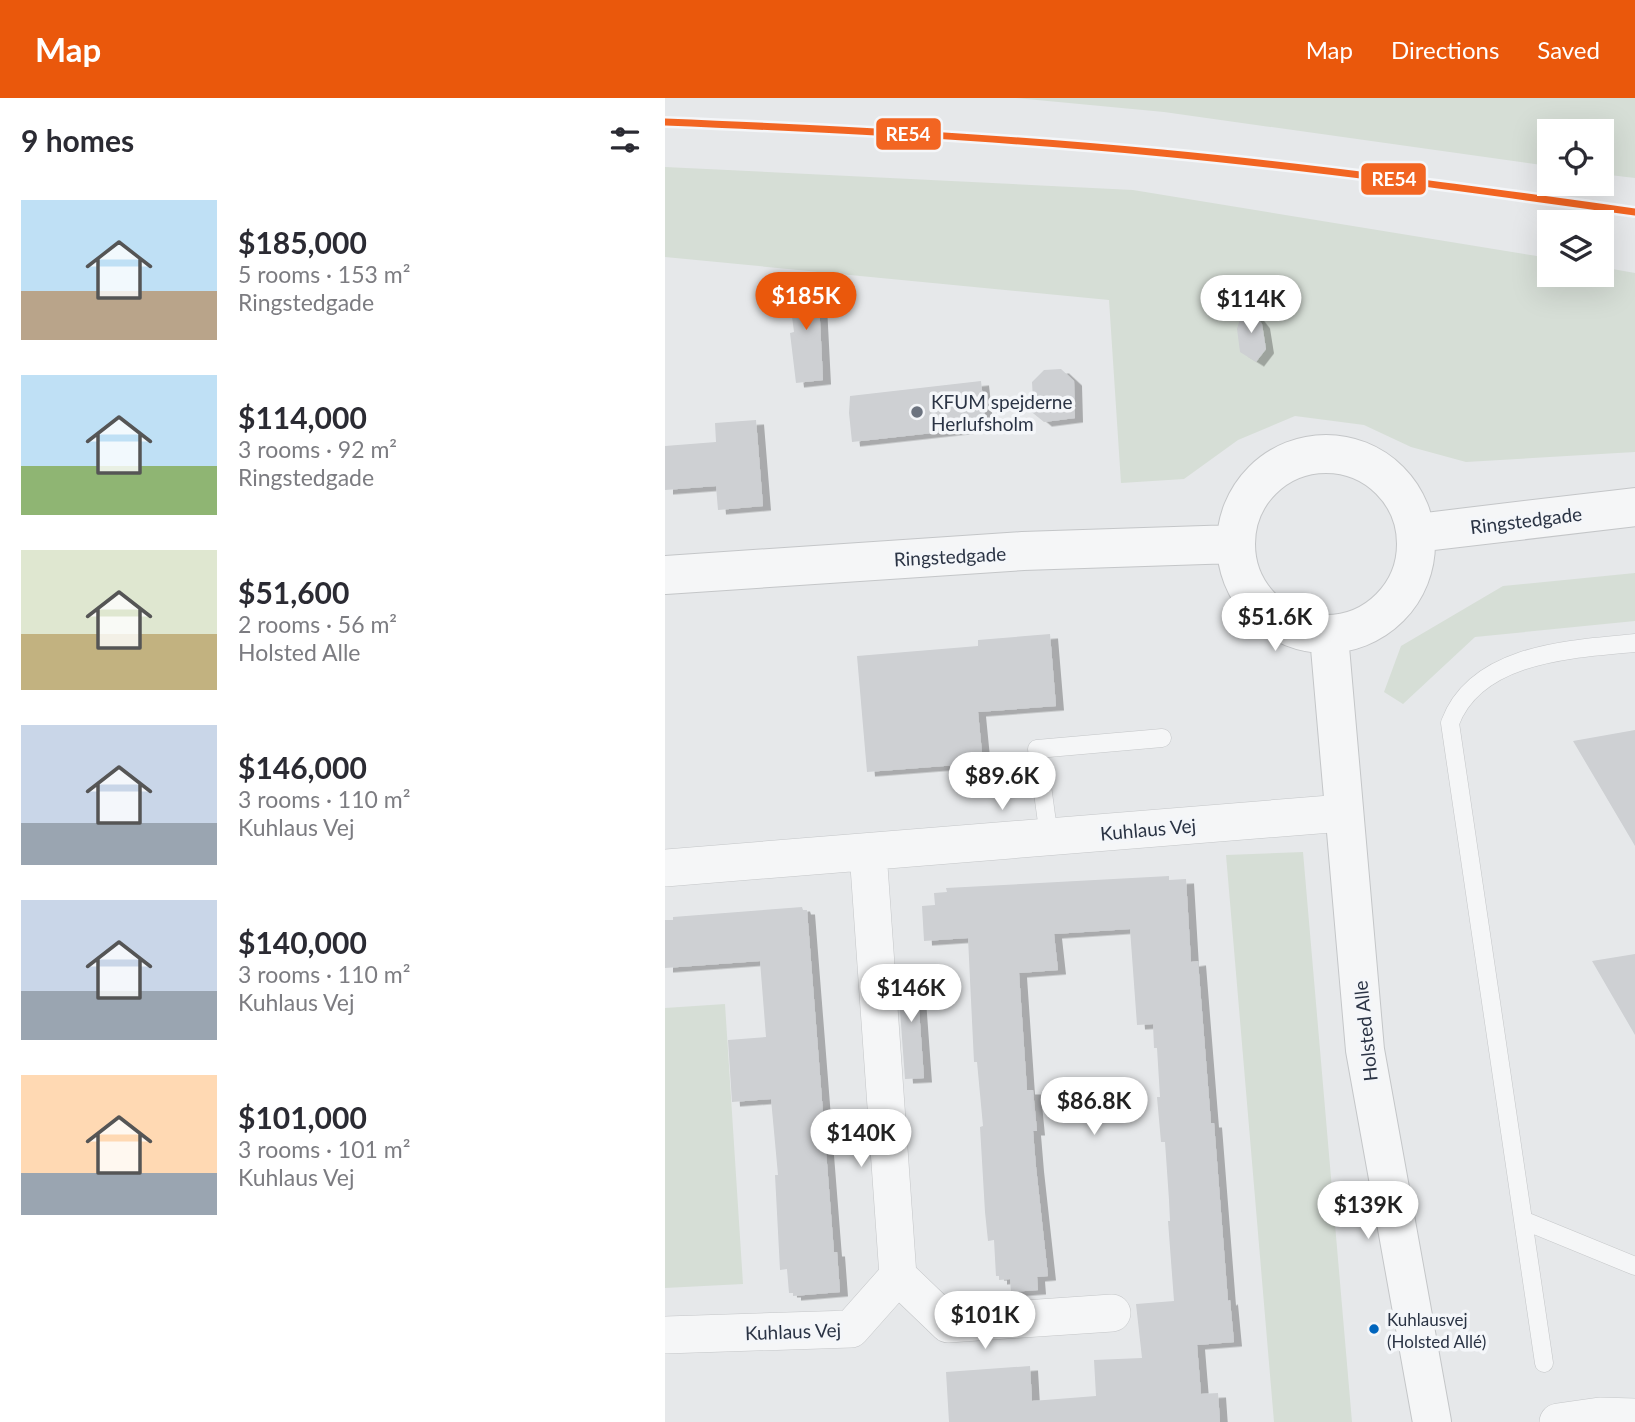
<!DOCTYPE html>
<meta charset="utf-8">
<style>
body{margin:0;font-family:Lato,sans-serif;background:#f7f7f7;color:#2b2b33;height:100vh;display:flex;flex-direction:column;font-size:26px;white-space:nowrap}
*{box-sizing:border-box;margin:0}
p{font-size:23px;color:#7c7c81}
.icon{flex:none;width:38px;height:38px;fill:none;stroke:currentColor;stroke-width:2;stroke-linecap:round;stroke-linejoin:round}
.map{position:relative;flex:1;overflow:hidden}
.side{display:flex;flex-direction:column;background:#fff;width:665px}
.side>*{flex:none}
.buttons{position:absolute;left:872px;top:21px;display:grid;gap:14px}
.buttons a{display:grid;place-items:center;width:77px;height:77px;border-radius:0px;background:#fff;box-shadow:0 7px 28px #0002;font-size:35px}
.price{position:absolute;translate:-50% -60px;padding:0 16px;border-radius:24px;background:#fff;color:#222;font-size:23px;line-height:46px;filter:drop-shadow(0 2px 4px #0008)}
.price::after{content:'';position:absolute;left:50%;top:42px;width:21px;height:16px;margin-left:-10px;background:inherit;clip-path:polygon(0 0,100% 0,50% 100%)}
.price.active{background:#ea580c;color:#fff}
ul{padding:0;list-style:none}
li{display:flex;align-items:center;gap:21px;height:175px;padding:0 21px}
li span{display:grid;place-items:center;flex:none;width:196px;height:140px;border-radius:0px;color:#555}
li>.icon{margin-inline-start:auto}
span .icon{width:84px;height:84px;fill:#fffc;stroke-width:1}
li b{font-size:30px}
h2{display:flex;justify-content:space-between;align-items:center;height:84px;padding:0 21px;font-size:30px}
header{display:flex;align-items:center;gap:42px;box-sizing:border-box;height:98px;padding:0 35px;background:#ea580c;color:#fff}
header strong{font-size:33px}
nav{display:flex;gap:38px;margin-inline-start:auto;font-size:24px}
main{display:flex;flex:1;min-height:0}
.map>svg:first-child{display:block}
</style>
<header>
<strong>Map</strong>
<nav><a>Map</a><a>Directions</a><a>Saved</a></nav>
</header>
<main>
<section class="side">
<h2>9 homes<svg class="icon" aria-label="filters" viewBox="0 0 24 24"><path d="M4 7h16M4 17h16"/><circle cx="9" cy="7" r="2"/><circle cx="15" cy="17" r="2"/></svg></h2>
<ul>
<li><span style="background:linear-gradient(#bfe0f5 65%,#b9a48a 0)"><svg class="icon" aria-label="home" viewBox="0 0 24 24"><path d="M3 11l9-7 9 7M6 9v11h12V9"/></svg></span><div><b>$185,000</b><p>5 rooms · 153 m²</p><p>Ringstedgade</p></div></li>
<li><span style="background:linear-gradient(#bfe0f5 65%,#8fb573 0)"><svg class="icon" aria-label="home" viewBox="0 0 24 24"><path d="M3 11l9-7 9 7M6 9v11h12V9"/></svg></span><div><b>$114,000</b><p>3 rooms · 92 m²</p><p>Ringstedgade</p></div></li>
<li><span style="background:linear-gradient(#dfe7d0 60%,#c2b280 0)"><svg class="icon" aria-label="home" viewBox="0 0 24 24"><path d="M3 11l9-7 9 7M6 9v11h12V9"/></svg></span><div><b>$51,600</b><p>2 rooms · 56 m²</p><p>Holsted Alle</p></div></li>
<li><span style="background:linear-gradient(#c9d6e8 70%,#9aa5b1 0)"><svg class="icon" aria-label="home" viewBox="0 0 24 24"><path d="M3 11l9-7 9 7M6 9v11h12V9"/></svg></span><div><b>$146,000</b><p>3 rooms · 110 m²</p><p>Kuhlaus Vej</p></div></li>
<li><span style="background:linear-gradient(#c9d6e8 65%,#9aa5b1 0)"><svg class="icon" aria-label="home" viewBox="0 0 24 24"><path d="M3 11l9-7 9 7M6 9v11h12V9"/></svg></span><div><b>$140,000</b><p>3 rooms · 110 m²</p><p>Kuhlaus Vej</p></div></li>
<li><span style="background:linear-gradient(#ffd9b3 70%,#9aa5b1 0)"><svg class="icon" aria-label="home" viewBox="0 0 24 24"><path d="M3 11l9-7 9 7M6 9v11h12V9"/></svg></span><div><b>$101,000</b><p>3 rooms · 101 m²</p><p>Kuhlaus Vej</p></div></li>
</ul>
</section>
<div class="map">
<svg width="970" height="1324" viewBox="0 0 970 1324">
<defs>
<filter id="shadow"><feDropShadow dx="8" dy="4.5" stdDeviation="0" flood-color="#0004"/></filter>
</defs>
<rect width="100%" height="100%" fill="#e6e8ea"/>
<path fill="#d6ded6" d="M 351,0 L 970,0 L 970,80 L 936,76 L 936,33 L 884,33 L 884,68 L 499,14 Z
M 0,69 L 468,92 L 884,160 L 884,177 L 936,177 L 936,169 L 970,175 L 970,354 L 801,364 L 746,349 L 699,327 L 630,318 L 573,342 L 519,381 L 456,385 L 444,202 L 0,159 Z
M 970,475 L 970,523 L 810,539 L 738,606 L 719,594 L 736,548 L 838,488 Z
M 638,754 L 687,1324 L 609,1324 L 561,757 Z
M 60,906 L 78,1186 L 0,1190 L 0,910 Z"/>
<path fill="#ced0d3" filter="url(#shadow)" d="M 153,184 L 158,282 L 131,285 L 125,235 L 129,234 L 123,188 Z
M 580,204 L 597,226 L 601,251 L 591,264 L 575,254 L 572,231 Z
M 396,271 L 409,283 L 410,320 L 379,324 L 358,307 L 368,302 L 367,284 L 379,272 Z
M 316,283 L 321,329 L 187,344 L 184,315 L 185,298 Z
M 91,322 L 98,408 L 53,412 L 51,388 L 0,392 L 0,348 L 51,344 L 50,325 Z
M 385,536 L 391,608 L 313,614 L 318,665 L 202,674 L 192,558 L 313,548 L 313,542 Z
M 970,632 L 970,748 L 908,643 Z
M 504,778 L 504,782 L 521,781 L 526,864 L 533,863 L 546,1025 L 549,1025 L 563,1203 L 565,1202 L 569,1244 L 532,1247 L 536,1296 L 553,1295 L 555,1324 L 284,1324 L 281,1274 L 365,1268 L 367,1303 L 431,1298 L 429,1262 L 477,1260 L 471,1206 L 509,1203 L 503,1123 L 505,1123 L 504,1102 L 500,1044 L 496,1044 L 492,999 L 495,999 L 492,950 L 489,950 L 488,926 L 472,927 L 465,831 L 389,836 L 393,872 L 354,875 L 362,992 L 368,992 L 372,1033 L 368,1033 L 371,1069 L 383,1178 L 372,1179 L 373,1192 L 346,1194 L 345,1181 L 334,1182 L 334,1178 L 331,1178 L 329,1142 L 323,1143 L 320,1114 L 315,1029 L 318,1028 L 312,964 L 309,964 L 303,840 L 259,843 L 257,808 L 270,807 L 269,795 L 282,794 L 281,790 Z
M 137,809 L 138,812 L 142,812 L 169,1154 L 172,1154 L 175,1194 L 128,1198 L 128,1195 L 124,1195 L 122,1171 L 115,1172 L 110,1077 L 113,1077 L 106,1001 L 67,1004 L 63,942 L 101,939 L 95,863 L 0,870 L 0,822 L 8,822 L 8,819 Z
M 970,856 L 970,937 L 927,863 Z
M 251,870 L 259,980 L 240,981 L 232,871 Z"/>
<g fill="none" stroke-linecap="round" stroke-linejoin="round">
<g stroke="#c4c6c8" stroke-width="19">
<path id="service" d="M 384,739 L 372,651 L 497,640
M 860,1123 L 970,1168
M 879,1265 L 785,625 C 811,555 906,551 970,545"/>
</g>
<g stroke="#c4c6c8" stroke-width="38">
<path id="minor" d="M 0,770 L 678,715
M 233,1178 L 283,1226 L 447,1215
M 0,1237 L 186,1231 L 233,1178 L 203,754
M 893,1324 L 935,1318 L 970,1319"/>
</g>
<g stroke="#c4c6c8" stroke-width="40">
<path id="tertiary" d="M571 446a90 90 0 1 1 180 0a90 90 0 1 1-180 0Z
M 752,435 L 970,409
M 0,477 L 358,453 L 570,446
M 664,538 L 700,952 L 767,1324"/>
</g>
<use href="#service" stroke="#f5f6f7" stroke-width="18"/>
<use href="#minor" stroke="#f5f6f7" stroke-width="37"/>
<use href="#tertiary" stroke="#f5f6f7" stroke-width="38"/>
<g stroke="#f4f6f9" stroke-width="12">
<path id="rail-1" d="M 0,24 C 166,31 332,39 497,55 C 655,70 813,92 970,114"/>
</g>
<use href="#rail-1" stroke="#f26522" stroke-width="7"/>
</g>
<circle fill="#6c737f" stroke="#f4f6f9" stroke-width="2.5" cx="252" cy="314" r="7"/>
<circle fill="#0065bd" stroke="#f4f6f9" stroke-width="2.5" cx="709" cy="1231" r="6"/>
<g text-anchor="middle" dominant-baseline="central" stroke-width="7" stroke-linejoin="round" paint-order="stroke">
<g font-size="17" fill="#2b3445" stroke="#f4f6f9" text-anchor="start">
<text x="722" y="1221">Kuhlausvej<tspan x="722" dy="22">(Holsted Allé)</tspan></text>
</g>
<g font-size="19" fill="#2b3445" stroke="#f4f6f9" text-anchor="start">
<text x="266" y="303">KFUM spejderne<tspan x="266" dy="22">Herlufsholm</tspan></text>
</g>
<g font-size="19" fill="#2b3445" stroke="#f4f6f9">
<text transform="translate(861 422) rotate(-7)">Ringstedgade</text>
<text transform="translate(285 458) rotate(-3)">Ringstedgade</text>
<text transform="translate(483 731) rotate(-5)">Kuhlaus Vej</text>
<text transform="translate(700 933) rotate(-96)">Holsted Alle</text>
<text transform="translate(128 1233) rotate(-2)">Kuhlaus Vej</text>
</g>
</g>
<g stroke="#f4f6f9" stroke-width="2.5">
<rect x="210" y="19" width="67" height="34" rx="7" fill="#f26522"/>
<rect x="695" y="64" width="67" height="34" rx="7" fill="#f26522"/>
</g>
<g font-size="19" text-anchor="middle" font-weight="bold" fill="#fff">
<text x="243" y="43">RE54</text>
<text x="729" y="88">RE54</text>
</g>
</svg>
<div class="buttons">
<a><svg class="icon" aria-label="locate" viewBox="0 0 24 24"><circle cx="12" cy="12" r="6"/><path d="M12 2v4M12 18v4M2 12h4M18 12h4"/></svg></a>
<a><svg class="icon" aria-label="layers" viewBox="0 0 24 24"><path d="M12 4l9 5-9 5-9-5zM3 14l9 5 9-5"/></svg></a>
</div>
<b class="price active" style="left:141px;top:234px">$185K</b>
<b class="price" style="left:586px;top:237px">$114K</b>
<b class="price" style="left:610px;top:555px">$51.6K</b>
<b class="price" style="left:337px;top:714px">$89.6K</b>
<b class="price" style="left:246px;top:926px">$146K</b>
<b class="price" style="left:429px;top:1039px">$86.8K</b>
<b class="price" style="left:196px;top:1071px">$140K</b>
<b class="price" style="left:703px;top:1143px">$139K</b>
<b class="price" style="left:320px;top:1253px">$101K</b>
</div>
</main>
